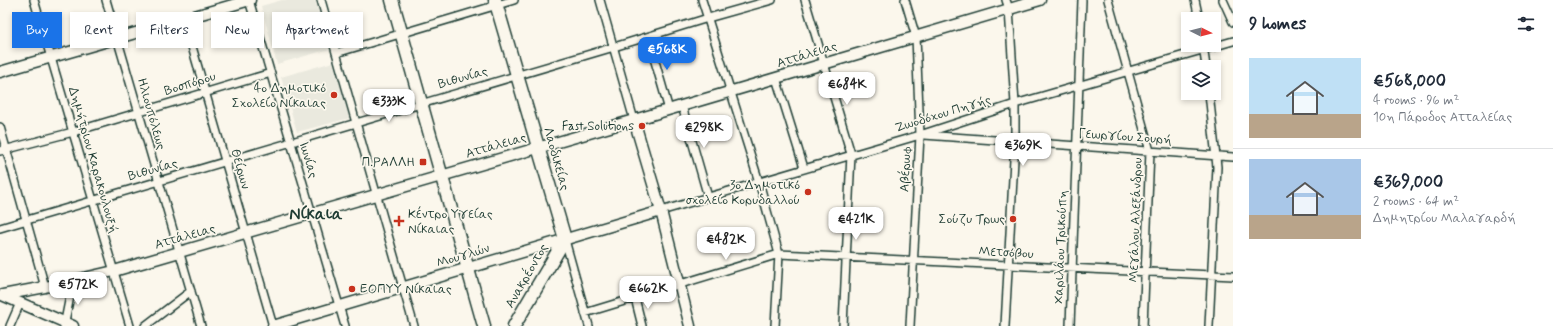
<!DOCTYPE html>
<meta charset="utf-8">
<style>
body{margin:0;font-family:Mynerve,sans-serif;background:#f2f2f3;color:#1f2937;height:100vh;display:flex;flex-direction:column;font-size:15px;white-space:nowrap}
*{box-sizing:border-box;margin:0}
p{font-size:13px;color:#747a83}
.icon{flex:none;width:22px;height:22px;fill:none;stroke:currentColor;stroke-width:2;stroke-linecap:round;stroke-linejoin:round}
.map{position:relative;flex:1;overflow:hidden}
.panel{display:flex;flex-direction:column;background:#fff;width:320px}
.panel>*{flex:none}
.banner{position:absolute;left:12px;top:12px;width:380px;height:36px;display:flex;gap:8px}
.needle{width:26px;rotate:96deg}
.controls{position:absolute;left:1181px;top:12px;display:grid;gap:8px}
.controls a{display:grid;place-items:center;width:40px;height:40px;border-radius:0px;background:#fff;box-shadow:0 2px 6px #0003;font-size:20px}
.price{position:absolute;translate:-50% -34px;padding:0 9px;border-radius:8px;background:#fff;color:#222;font-size:13px;line-height:26px;filter:drop-shadow(0 1px 2px #0008)}
.price::after{content:'';position:absolute;left:50%;top:24px;width:12px;height:9px;margin-left:-6px;background:inherit;clip-path:polygon(0 0,100% 0,50% 100%)}
.price.on{background:#1a73e8;color:#fff}
ul{padding:0;list-style:none}
li{display:flex;align-items:center;gap:12px;height:100px;padding:0 16px}
li+li{border-top:1px solid #e0e1e3}
li span{display:grid;place-items:center;flex:none;width:112px;height:80px;border-radius:0px;color:#555}
li>.icon{margin-inline-start:auto}
span .icon{width:48px;height:48px;fill:#fffc;stroke-width:1}
li b{font-size:17px}
h2{display:flex;justify-content:space-between;align-items:center;height:48px;padding:0 16px;font-size:17px}
.tag{padding:0 14px;border-radius:0px;background:#fff;box-shadow:0 2px 6px #0003;font-size:14px;line-height:36px}
.tag.on{background:#1a73e8;color:#fff}
main{display:flex;flex:1;min-height:0}
.map>svg:first-child{display:block}
</style>
<main>
<div class="map">
<svg width="1233" height="326" viewBox="0 0 1233 326">
<rect width="100%" height="100%" fill="#fbf7ec"/>
<filter id="ink" filterUnits="userSpaceOnUse"><feTurbulence type="fractalNoise" baseFrequency=".025" numOctaves="2"/><feDisplacementMap in="SourceGraphic" scale="8" xChannelSelector="R" yChannelSelector="G"/><feConvolveMatrix kernelMatrix="1 2 1 2 8 2 1 2 1" color-interpolation-filters="sRGB"/></filter>
<g filter="url(#ink)">
<path fill="#eae9de" d="M 282,0 L 315,0 L 330,49 L 277,64 L 261,6 Z
M 333,62 L 350,118 L 297,132 L 281,77 Z"/>
<g fill="none" stroke-linecap="round" stroke-linejoin="round">
<g stroke="#1f3d34" stroke-width="10">
<path id="street" d="M 34,0 L 130,326
M 106,0 L 201,326
M 249,0 L 345,326
M 321,0 L 414,326
M 600,0 L 634,120
M 702,0 L 759,182 L 779,254 L 775,326
M 805,0 L 851,154 L 843,326
M 905,0 L 916,37 L 920,135 L 910,326
M 1108,0 L 1150,151 L 1143,326
M 1195,0 L 1199,19
M 1223,0 L 1233,22
M 184,19 L 273,326
M 648,37 L 669,110
M 1203,45 L 1206,67
M 336,53 L 514,0
M 776,78 L 804,168
M 1209,93 L 1217,167 L 1209,326
M 682,106 L 708,197
M 0,127 L 45,287
M 924,135 L 1233,157
M 0,151 L 73,132 L 271,73
M 661,211 L 920,135 L 1015,104 L 1233,41
M 0,228 L 614,47 L 708,18 L 772,0
M 565,240 L 589,326
M 635,298 L 642,326
M 585,313 L 779,254 L 1233,276
M 10,326 L 20,303
M 64,326 L 73,281
M 145,326 L 191,291
M 1005,326 L 1015,141 L 1015,104 L 1009,9 L 1006,0
M 1070,326 L 1082,0"/>
</g>
<g stroke="#1f3d34" stroke-width="13">
<path id="secondary" d="M 0,72 L 250,0
M 634,120 L 661,211 L 690,326
M 2,295 L 73,326
M 3,295 L 45,287 L 114,271 L 634,120 L 1040,0
M 273,326 L 661,211"/>
</g>
<g stroke="#1f3d34" stroke-width="15">
<path id="primary" d="M 392,0 L 484,326
M 495,0 L 565,239 L 514,326"/>
</g>
<use href="#street" stroke="#fbf7ec" stroke-width="7"/>
<use href="#secondary" stroke="#fbf7ec" stroke-width="10"/>
<use href="#primary" stroke="#fbf7ec" stroke-width="12"/>
</g>
</g>
<g fill="#c8321e" stroke="#fbf7ec" stroke-width="1.5">
<circle cx="334" cy="95" r="4"/>
<circle cx="642" cy="126" r="4"/>
<rect x="419" y="158" width="8" height="8" rx="2"/>
<circle cx="808" cy="192" r="4"/>
<circle cx="1013" cy="219" r="4"/>
<path d="M397 215h4v4h4v4h-4v4h-4v-4h-4v-4h4z"/>
<circle cx="352" cy="289" r="4"/>
</g>
<g text-anchor="middle" dominant-baseline="central" stroke-width="3.5" stroke-linejoin="round" paint-order="stroke">
<g font-size="13" fill="#1f3d34" stroke="#fbf7ec">
<text transform="translate(807 55) rotate(-17)">Αττάλειας</text>
<text transform="translate(463 78) rotate(-16)">Βιθυνίας</text>
<text transform="translate(190 84) rotate(-17)">Βοσπόρου</text>
<text transform="translate(151 114) rotate(74)">Ηλιουπόλεως</text>
<text transform="translate(943 114) rotate(-17)">Ζωοδόχου Πηγής</text>
<text transform="translate(1125 137) rotate(4)">Γεωργίου Σουρή</text>
<text transform="translate(496 146) rotate(-16)">Αττάλειας</text>
<text transform="translate(556 159) rotate(74)">Λαοδικείας</text>
<text transform="translate(93 160) rotate(74)">Δημήτριου Καρακουλουξή</text>
<text transform="translate(308 160) rotate(74)">Ιωνίας</text>
<text transform="translate(240 169) rotate(74)">Θείρων</text>
<text transform="translate(906 169) rotate(-87)">Αβέρωφ</text>
<text transform="translate(153 170) rotate(-16)">Βιθυνίας</text>
<text transform="translate(1136 220) rotate(-88)">Μεγάλου Αλεξάνδρου</text>
<text transform="translate(185 237) rotate(-16)">Αττάλειας</text>
<text transform="translate(1061 247) rotate(-88)">Χαριλάου Τρικούπη</text>
<text transform="translate(1006 253) rotate(3)">Μετσόβου</text>
<text transform="translate(463 256) rotate(-17)">Μουγλών</text>
<text transform="translate(527 276) rotate(-60)">Ανακρέοντος</text>
</g>
<g font-size="13" fill="#1f3d34" stroke="#fbf7ec" text-anchor="end">
<text x="326" y="88">4ο Δημοτικό<tspan x="326" dy="15">Σχολείο Νίκαιας</tspan></text>
<text x="634" y="126">Fast Solutions</text>
<text x="415" y="162">Π.ΡΑΛΛΗ</text>
<text x="800" y="185">3ο Δημοτικό<tspan x="800" dy="15">σχολείο Κορυδαλλού</tspan></text>
<text x="408" y="214" text-anchor="start">Κέντρο Υγείας<tspan x="408" dy="15">Νίκαιας</tspan></text>
<text x="1005" y="219">Σούζυ Τρως</text>
<text x="360" y="289" text-anchor="start">ΕΟΠΥΥ Νίκαιας</text>
</g>
<g font-size="17" font-weight="bold" fill="#1f3d34" stroke="#fbf7ec">
<text x="316" y="214">Νίκαια</text>
</g>
</g>
</svg>
<div class="controls">
<a><svg class="needle" viewBox="-14 -14 28 28"><path d="M0-13l5 13h-10z" fill="#e53935"/><path d="M0 13l5-13h-10z" fill="#747a83"/></svg></a>
<a><svg class="icon" aria-label="layers" viewBox="0 0 24 24"><path d="M12 4l9 5-9 5-9-5zM3 14l9 5 9-5"/></svg></a>
</div>
<b class="price on" style="left:667px;top:71px">€568K</b>
<b class="price" style="left:847px;top:106px">€684K</b>
<b class="price" style="left:389px;top:123px">€333K</b>
<b class="price" style="left:704px;top:149px">€298K</b>
<b class="price" style="left:1023px;top:167px">€369K</b>
<b class="price" style="left:856px;top:241px">€421K</b>
<b class="price" style="left:726px;top:261px">€482K</b>
<b class="price" style="left:78px;top:306px">€572K</b>
<b class="price" style="left:648px;top:310px">€662K</b>
<div class="banner">
<a class="tag on">Buy</a>
<a class="tag">Rent</a>
<a class="tag">Filters</a>
<a class="tag">New</a>
<a class="tag">Apartment</a>
</div>
</div>
<section class="panel">
<h2>9 homes<svg class="icon" aria-label="filters" viewBox="0 0 24 24"><path d="M4 7h16M4 17h16"/><circle cx="9" cy="7" r="2"/><circle cx="15" cy="17" r="2"/></svg></h2>
<ul>
<li><span style="background:linear-gradient(#bfe0f5 70%,#b9a48a 0)"><svg class="icon" aria-label="home" viewBox="0 0 24 24"><path d="M3 11l9-7 9 7M6 9v11h12V9"/></svg></span><div><b>€568,000</b><p>4 rooms · 96 m²</p><p>10η Πάροδος Ατταλείας</p></div></li>
<li><span style="background:linear-gradient(#a9c7e8 70%,#b9a48a 0)"><svg class="icon" aria-label="home" viewBox="0 0 24 24"><path d="M3 11l9-7 9 7M6 9v11h12V9"/></svg></span><div><b>€369,000</b><p>2 rooms · 64 m²</p><p>Δημητρίου Μαλαγαρδή</p></div></li>
</ul>
</section>
</main>
